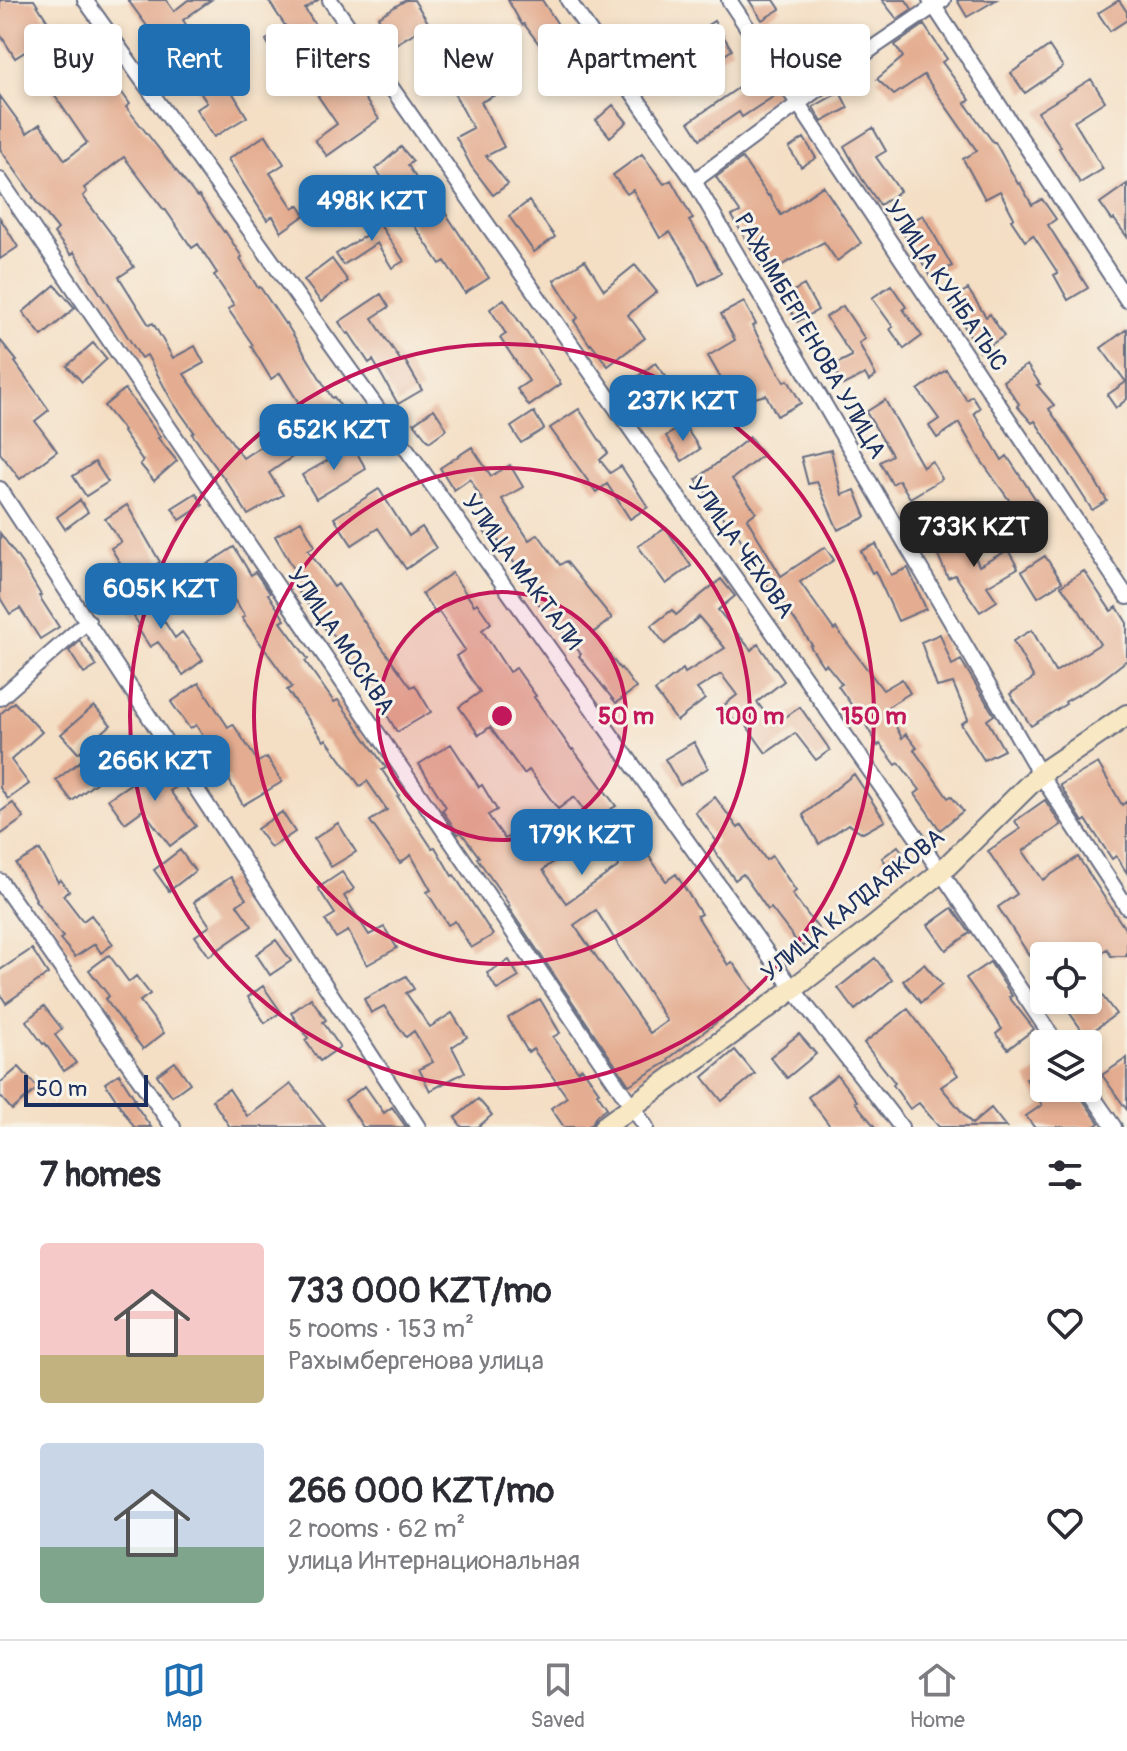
<!DOCTYPE html>
<meta charset="utf-8">
<style>
body{margin:0;font-family:Pangolin,sans-serif;background:#f7f7f7;color:#2b2b33;height:100vh;display:flex;flex-direction:column;font-size:30px;white-space:nowrap}
*{box-sizing:border-box;margin:0}
p{font-size:26px;color:#7c7c81}
.icon{flex:none;width:44px;height:44px;fill:none;stroke:currentColor;stroke-width:2;stroke-linecap:round;stroke-linejoin:round}
.map{position:relative;height:1127px;overflow:hidden}
.drawer{display:flex;flex-direction:column;background:#fff;flex:1}
.drawer>*{flex:none}
.top-card{position:absolute;left:24px;top:24px;width:1080px;height:72px;display:flex;gap:16px}
.fabs{position:absolute;left:1030px;top:942px;display:grid;gap:16px}
.fabs a{display:grid;place-items:center;width:72px;height:72px;border-radius:8px;background:#fff;box-shadow:0 4px 12px #0003;font-size:40px}
.scale{position:absolute;left:24px;bottom:20px;width:124px;box-sizing:border-box;padding-left:8px;border:4px solid #1b2f5e;border-top:0;font-size:22px;line-height:28px;white-space:nowrap;color:#1b2f5e;-webkit-text-stroke:6px #f7f3e8;paint-order:stroke}
.price{position:absolute;translate:-50% -68px;padding:0 18px;border-radius:16px;background:#1f6fb2;color:#fff;font-size:26px;line-height:52px;filter:drop-shadow(0 2px 4px #0008)}
.price::after{content:'';position:absolute;left:50%;top:48px;width:24px;height:18px;margin-left:-12px;background:inherit;clip-path:polygon(0 0,100% 0,50% 100%)}
.price.selected{background:#222;color:#fff}
ul{padding:0;list-style:none}
li{display:flex;align-items:center;gap:24px;height:200px;padding:0 40px}
li span{display:grid;place-items:center;flex:none;width:224px;height:160px;border-radius:8px;color:#555}
li>.icon{margin-inline-start:auto}
span .icon{width:96px;height:96px;fill:#fffc;stroke-width:1}
li b{font-size:34px}
h2{display:flex;justify-content:space-between;align-items:center;height:96px;padding:0 40px;font-size:34px}
.tag{padding:0 28px;border-radius:8px;background:#fff;box-shadow:0 4px 12px #0003;font-size:28px;line-height:72px}
.tag.selected{background:#1f6fb2;color:#fff}
.dock{display:flex;justify-content:space-around;align-items:center;height:112px;border-top:2px solid #e1e1e2;background:#fff;font-size:22px;color:#7c7c81}
.dock a{display:grid;justify-items:center;gap:4px}
.dock .selected{color:#1f6fb2}
.map>svg:first-child{display:block}
</style>
<div class="map">
<svg width="1127" height="1127" viewBox="0 0 1127 1127">
<rect width="100%" height="100%" fill="#f7f3e8"/>
<filter id="ink" filterUnits="userSpaceOnUse"><feTurbulence type="fractalNoise" baseFrequency=".0125" numOctaves="2"/><feDisplacementMap in="SourceGraphic" scale="16" xChannelSelector="R" yChannelSelector="G"/><feConvolveMatrix kernelMatrix="1 2 1 2 8 2 1 2 1" color-interpolation-filters="sRGB"/></filter>
<filter id="wash" filterUnits="userSpaceOnUse"><feTurbulence type="fractalNoise" baseFrequency=".006" numOctaves="4" result="noise"/><feDisplacementMap in="SourceGraphic" scale="32" xChannelSelector="R" yChannelSelector="G"/><feGaussianBlur stdDeviation="1.8" result="paint"/><feColorMatrix in="noise" values="0 0 0 0 0 0 0 0 0 0 0 0 0 0 0 0 0 1.4 0 .05"/><feComposite in="paint" operator="in"/></filter>
<g filter="url(#wash)">
<rect width="100%" height="100%" fill="#f4dfc5"/>
<g id="blocks">
<path fill="#e4ad91" fill-rule="evenodd" d="M 0,0 L 34,0 L 55,33 L 15,58 L 0,34 Z
M 128,0 L 166,0 L 174,11 L 188,0 L 211,0 L 183,20 L 212,65 L 219,60 L 233,81 L 228,85 L 247,117 L 214,137 L 196,109 L 207,103 L 178,58 L 171,63 L 158,41 Z
M 268,0 L 318,0 L 305,9 L 331,50 L 311,66 L 300,43 L 276,58 L 266,40 L 286,27 Z
M 406,0 L 414,0 L 429,24 L 394,45 L 378,17 Z
M 508,0 L 542,0 L 583,63 L 557,79 L 541,53 L 544,51 L 524,24 L 522,25 Z
M 749,0 L 774,0 L 780,9 L 762,20 Z
M 882,0 L 906,0 L 912,9 L 897,19 Z
M 957,0 L 996,0 L 967,17 Z
M 1119,0 L 1127,12 L 1127,20 L 1110,31 L 1098,13 Z
M 714,21 L 732,50 L 711,64 L 692,35 Z
M 924,25 L 947,59 L 942,62 L 970,100 L 965,103 L 993,142 L 995,142 L 1018,184 L 1020,183 L 1032,205 L 1042,199 L 1056,219 L 1048,225 L 1088,288 L 1068,300 L 1054,275 L 1058,273 L 1033,235 L 1025,241 L 1011,220 L 1014,218 L 1000,191 L 985,199 L 963,159 L 977,151 L 924,75 L 894,95 L 877,79 L 903,57 L 895,45 Z
M 794,33 L 819,72 L 798,85 L 773,47 Z
M 87,43 L 130,104 L 126,107 L 197,197 L 199,196 L 224,232 L 225,231 L 242,257 L 240,259 L 258,288 L 260,287 L 285,324 L 286,323 L 332,398 L 334,397 L 349,418 L 269,473 L 283,495 L 248,515 L 234,492 L 192,434 L 194,432 L 172,401 L 147,355 L 141,358 L 74,252 L 71,255 L 54,233 L 58,229 L 33,198 L 34,197 L 0,149 L 0,96 L 27,133 L 40,124 L 65,160 L 87,143 L 42,77 ZM 124,157 L 164,210 L 165,209 L 192,248 L 198,244 L 217,273 L 214,275 L 234,305 L 228,309 L 253,345 L 251,346 L 271,379 L 280,373 L 307,416 L 243,458 L 184,374 L 204,363 L 195,346 L 173,358 L 153,323 L 149,325 L 119,277 L 134,267 L 113,236 L 83,196 L 87,192 L 84,188 Z
M 1049,46 L 1063,67 L 1025,93 L 1011,73 Z
M 672,55 L 688,76 L 669,91 L 653,70 Z
M 479,65 L 495,95 L 481,102 L 504,147 L 486,156 L 508,184 L 493,195 L 471,166 L 456,137 L 473,128 L 448,82 Z
M 764,70 L 779,93 L 742,117 L 739,112 L 700,139 L 689,122 Z
M 349,76 L 379,119 L 327,156 L 315,140 L 337,124 L 318,96 Z
M 1091,79 L 1105,101 L 1074,121 L 1103,169 L 1080,183 L 1059,148 L 1061,147 L 1038,112 Z
M 840,92 L 848,108 L 822,122 L 813,107 Z
M 613,105 L 627,122 L 610,137 L 596,120 Z
M 873,128 L 886,151 L 876,157 L 900,191 L 880,205 L 862,179 L 844,146 Z
M 266,135 L 284,164 L 270,173 L 293,208 L 298,205 L 305,215 L 281,232 L 273,216 L 267,220 L 228,159 Z
M 804,138 L 816,158 L 801,167 L 789,148 Z
M 401,147 L 413,161 L 408,165 L 433,206 L 438,202 L 489,278 L 465,293 L 445,261 L 440,264 L 376,169 Z
M 642,154 L 664,184 L 671,180 L 693,219 L 689,221 L 708,249 L 721,273 L 699,285 L 688,260 L 670,232 L 660,238 L 633,190 L 627,194 L 613,175 Z
M 742,158 L 768,196 L 769,195 L 781,215 L 823,186 L 861,243 L 837,261 L 824,242 L 766,274 L 732,216 L 740,212 L 716,177 Z
M 1127,184 L 1127,237 L 1114,219 L 1112,220 L 1100,203 Z
M 529,201 L 555,237 L 534,252 L 509,216 Z
M 370,210 L 404,261 L 392,268 L 377,243 L 343,265 L 336,254 L 371,232 L 361,216 Z
M 923,215 L 952,266 L 930,277 L 912,243 L 909,244 L 900,227 Z
M 0,218 L 18,247 L 0,259 Z
M 332,259 L 348,281 L 321,302 L 304,280 Z
M 585,260 L 604,290 L 635,265 L 657,292 L 628,315 L 645,338 L 608,366 L 591,344 L 590,345 L 574,321 L 578,318 L 554,280 Z
M 55,285 L 75,308 L 42,336 L 23,312 Z
M 804,285 L 818,310 L 797,322 L 783,297 Z
M 891,285 L 906,307 L 903,309 L 922,336 L 904,349 L 890,329 L 893,327 L 872,298 Z
M 968,289 L 986,317 L 990,314 L 1004,336 L 980,352 L 949,301 Z
M 381,294 L 389,307 L 372,318 L 401,361 L 404,359 L 422,390 L 398,404 L 373,360 L 369,363 L 349,333 L 347,334 L 339,322 Z
M 504,299 L 561,384 L 529,406 L 517,389 L 529,381 L 500,338 L 506,334 L 490,309 Z
M 744,302 L 756,324 L 752,326 L 784,382 L 788,380 L 801,403 L 777,416 L 766,395 L 735,403 L 708,356 L 735,340 L 721,314 Z
M 843,306 L 865,339 L 859,343 L 876,376 L 869,381 L 865,374 L 843,385 L 832,366 L 852,356 L 826,317 Z
M 1127,329 L 1127,399 L 1116,408 L 1107,395 L 1126,382 L 1101,348 Z
M 0,340 L 17,361 L 15,362 L 49,410 L 35,421 L 57,451 L 20,479 L 0,453 Z
M 93,343 L 107,359 L 82,382 L 67,366 Z
M 655,363 L 681,395 L 651,419 L 625,387 Z
M 1027,365 L 1040,384 L 1037,385 L 1054,405 L 1049,409 L 1082,458 L 1107,501 L 1092,510 L 1035,421 L 1032,423 L 1017,406 L 1019,404 L 1003,381 Z
M 946,370 L 967,400 L 972,396 L 980,408 L 974,413 L 1002,460 L 1007,456 L 1044,512 L 1026,524 L 980,459 L 959,423 L 937,438 L 929,426 L 939,419 L 918,390 Z
M 125,389 L 160,437 L 158,438 L 177,461 L 154,481 L 140,464 L 143,461 L 123,432 L 124,431 L 104,406 Z
M 885,400 L 923,467 L 932,461 L 942,479 L 910,498 L 899,480 L 892,484 L 880,462 L 892,455 L 866,412 Z
M 434,409 L 447,429 L 429,442 L 414,423 Z
M 579,409 L 608,453 L 600,460 L 610,473 L 621,466 L 648,507 L 630,519 L 607,484 L 596,492 L 550,428 Z
M 534,412 L 544,429 L 521,443 L 511,427 Z
M 684,425 L 700,449 L 682,461 L 666,436 Z
M 750,437 L 763,455 L 732,479 L 756,512 L 747,519 L 781,576 L 825,547 L 834,560 L 800,582 L 834,630 L 836,628 L 883,690 L 902,679 L 910,693 L 886,708 L 902,738 L 906,734 L 917,748 L 914,750 L 948,798 L 951,796 L 963,811 L 940,830 L 915,794 L 920,790 L 899,763 L 896,765 L 880,744 L 878,746 L 855,706 L 853,707 L 838,686 L 842,684 L 826,664 L 823,666 L 810,646 L 812,645 L 778,596 L 775,597 L 734,528 L 732,530 L 712,502 L 713,501 L 696,480 Z
M 353,446 L 366,469 L 316,499 L 302,475 Z
M 472,447 L 491,476 L 510,465 L 523,487 L 502,499 L 529,540 L 538,534 L 560,565 L 566,561 L 612,618 L 593,633 L 620,669 L 621,668 L 636,688 L 616,703 L 579,656 L 581,654 L 549,613 L 547,615 L 528,589 L 531,587 L 499,541 L 493,545 L 482,528 L 494,521 L 470,479 L 454,490 L 440,468 Z
M 831,450 L 842,495 L 855,490 L 866,517 L 838,530 L 817,482 L 808,484 L 801,457 Z
M 95,462 L 108,482 L 86,496 L 73,476 Z
M 379,489 L 409,536 L 422,527 L 436,548 L 406,569 L 378,528 L 352,545 L 334,518 Z
M 196,493 L 203,505 L 180,520 L 172,508 Z
M 80,500 L 88,512 L 65,529 L 57,517 Z
M 127,505 L 160,562 L 130,580 L 111,548 L 121,542 L 105,519 Z
M 301,521 L 315,546 L 308,550 L 334,587 L 338,584 L 376,639 L 411,687 L 415,685 L 431,712 L 397,732 L 381,705 L 384,703 L 361,671 L 357,674 L 343,654 L 346,652 L 328,628 L 326,630 L 291,581 L 298,576 L 275,536 Z
M 666,528 L 691,566 L 666,584 L 638,546 Z
M 964,532 L 979,566 L 1008,550 L 1018,568 L 987,586 L 997,601 L 980,612 L 955,575 L 948,578 L 934,546 Z
M 0,533 L 23,565 L 41,595 L 39,596 L 59,627 L 40,639 L 20,608 L 10,614 L 0,598 Z
M 876,544 L 891,575 L 908,568 L 926,609 L 898,621 L 875,571 L 872,573 L 861,551 Z
M 234,547 L 251,575 L 255,572 L 270,593 L 268,594 L 285,620 L 281,622 L 308,659 L 305,661 L 334,702 L 338,700 L 386,768 L 382,770 L 399,795 L 398,797 L 432,848 L 435,847 L 452,876 L 454,875 L 493,935 L 471,948 L 455,921 L 448,925 L 427,892 L 431,890 L 411,855 L 400,863 L 370,821 L 387,810 L 367,781 L 360,786 L 326,739 L 324,741 L 287,690 L 292,687 L 242,618 L 245,616 L 220,579 L 217,582 L 206,565 Z
M 1045,556 L 1062,582 L 1038,597 L 1022,571 Z
M 1084,571 L 1111,611 L 1117,607 L 1127,623 L 1127,660 L 1098,683 L 1065,702 L 1066,704 L 1031,726 L 1010,694 L 1034,678 L 1013,641 L 1032,630 L 1055,672 L 1100,644 L 1079,610 L 1061,586 Z
M 452,573 L 474,605 L 477,603 L 491,623 L 482,630 L 509,672 L 516,668 L 536,696 L 534,697 L 572,750 L 573,749 L 616,806 L 611,809 L 642,850 L 644,849 L 666,881 L 676,874 L 701,914 L 697,916 L 728,965 L 732,962 L 755,993 L 668,1059 L 669,1061 L 629,1085 L 508,907 L 510,906 L 477,858 L 479,857 L 461,832 L 458,834 L 449,820 L 442,810 L 446,807 L 419,764 L 451,744 L 479,787 L 482,785 L 497,810 L 488,815 L 505,839 L 526,824 L 552,863 L 543,870 L 566,903 L 619,866 L 593,832 L 598,829 L 574,797 L 558,809 L 529,770 L 524,774 L 490,727 L 479,735 L 459,707 L 480,692 L 456,656 L 465,650 L 439,612 L 436,614 L 422,594 ZM 596,910 L 667,1021 L 650,1033 L 574,925 Z
M 721,579 L 735,596 L 718,610 L 751,650 L 758,644 L 784,681 L 757,702 L 774,725 L 800,707 L 830,750 L 816,760 L 795,733 L 766,753 L 741,718 L 735,722 L 723,706 L 737,695 L 721,674 L 697,689 L 705,699 L 677,721 L 655,691 L 683,669 L 685,673 L 725,648 L 699,617 L 665,644 L 651,626 L 672,610 L 676,615 Z
M 144,585 L 157,605 L 155,607 L 175,638 L 182,632 L 203,660 L 183,675 L 158,642 L 150,647 L 137,627 L 140,626 L 123,600 Z
M 940,634 L 952,665 L 961,660 L 994,715 L 987,720 L 1004,750 L 984,760 L 961,724 L 968,719 L 953,683 L 937,687 L 921,642 Z
M 80,641 L 97,666 L 84,674 L 69,651 Z
M 199,683 L 228,727 L 233,724 L 258,762 L 267,757 L 282,782 L 243,805 L 229,780 L 230,779 L 196,725 L 190,729 L 171,702 Z
M 14,702 L 42,732 L 11,760 L 29,784 L 8,799 L 0,788 L 0,714 Z
M 94,706 L 111,725 L 78,753 L 61,734 Z
M 694,742 L 708,768 L 680,785 L 665,759 Z
M 82,760 L 98,781 L 72,801 L 56,780 Z
M 164,761 L 181,784 L 170,791 L 196,826 L 170,846 L 143,810 L 125,823 L 108,799 Z
M 1098,763 L 1122,805 L 1127,801 L 1127,873 L 1116,856 L 1112,859 L 1086,820 L 1083,822 L 1060,785 Z
M 854,774 L 885,821 L 863,833 L 848,824 L 819,844 L 803,815 Z
M 715,797 L 738,828 L 742,825 L 766,860 L 772,856 L 796,891 L 792,894 L 821,932 L 801,947 L 771,908 L 768,910 L 743,874 L 735,880 L 711,846 L 717,842 L 695,812 Z
M 1045,800 L 1061,825 L 1023,851 L 1043,880 L 1078,857 L 1127,932 L 1127,956 L 1111,956 L 1107,949 L 1096,956 L 1036,956 L 1034,953 L 1029,955 L 998,907 L 1017,894 L 988,851 L 1020,829 L 1015,821 Z
M 13,803 L 24,818 L 0,835 L 0,812 Z
M 282,812 L 295,832 L 271,848 L 257,829 Z
M 338,823 L 356,852 L 331,867 L 314,839 Z
M 898,846 L 908,859 L 892,871 L 882,858 Z
M 40,850 L 58,882 L 61,880 L 69,891 L 63,895 L 83,921 L 91,915 L 113,944 L 101,953 L 95,944 L 75,957 L 60,939 L 63,937 L 35,900 L 36,899 L 16,864 Z
M 180,850 L 195,871 L 169,891 L 154,870 Z
M 342,872 L 354,889 L 344,896 L 369,935 L 384,927 L 397,948 L 367,965 L 348,931 L 336,938 L 325,920 L 335,914 L 318,888 Z
M 231,877 L 246,899 L 237,905 L 252,926 L 209,956 L 195,936 L 210,926 L 194,902 Z
M 952,908 L 970,933 L 946,950 L 928,925 Z
M 276,940 L 291,961 L 270,975 L 256,954 Z
M 32,949 L 48,974 L 6,1003 L 0,994 L 0,970 Z
M 109,955 L 129,982 L 136,976 L 150,994 L 140,1001 L 164,1033 L 143,1049 L 105,999 L 109,996 L 89,970 Z
M 875,958 L 892,980 L 855,1010 L 838,988 Z
M 509,960 L 519,977 L 497,990 L 487,973 Z
M 990,962 L 1012,996 L 1009,997 L 1034,1029 L 1008,1049 L 996,1034 L 1002,1029 L 966,978 Z
M 924,964 L 942,985 L 921,1003 L 903,981 Z
M 406,976 L 414,989 L 406,993 L 430,1027 L 452,1013 L 467,1037 L 452,1047 L 465,1072 L 430,1091 L 419,1069 L 433,1062 L 414,1031 L 406,1037 L 384,1006 L 371,1013 L 364,999 Z
M 1088,977 L 1116,1014 L 1086,1036 L 1064,1005 L 1071,1000 L 1088,1000 Z
M 263,986 L 281,1012 L 265,1023 L 248,997 Z
M 311,998 L 326,1020 L 323,1022 L 340,1047 L 320,1061 L 305,1040 L 308,1038 L 291,1013 Z
M 540,999 L 560,1033 L 553,1037 L 578,1071 L 582,1068 L 599,1092 L 597,1093 L 607,1108 L 596,1116 L 592,1124 L 587,1127 L 564,1127 L 551,1108 L 567,1097 L 533,1049 L 528,1052 L 508,1018 Z
M 44,1006 L 62,1029 L 55,1035 L 76,1063 L 64,1071 L 45,1043 L 43,1044 L 26,1021 Z
M 908,1009 L 958,1075 L 941,1087 L 972,1124 L 991,1108 L 1006,1127 L 939,1127 L 919,1103 L 910,1109 L 893,1085 L 895,1083 L 864,1043 Z
M 799,1034 L 816,1054 L 787,1078 L 770,1057 Z
M 735,1050 L 755,1074 L 722,1101 L 703,1077 Z
M 1127,1058 L 1127,1110 L 1102,1075 Z
M 175,1062 L 190,1083 L 172,1096 L 157,1075 Z
M 19,1067 L 38,1088 L 12,1110 L 0,1096 L 0,1083 Z
M 1044,1067 L 1044,1088 L 1077,1088 L 1079,1094 L 1099,1123 L 1093,1127 L 1034,1127 L 1026,1116 L 1042,1105 L 1026,1079 Z
M 119,1074 L 135,1099 L 132,1100 L 151,1127 L 134,1127 L 105,1083 Z
M 837,1075 L 857,1101 L 855,1102 L 875,1127 L 831,1127 L 808,1097 Z
M 291,1084 L 325,1127 L 230,1127 L 212,1100 L 229,1089 L 247,1116 L 254,1112 Z
M 365,1086 L 384,1113 L 392,1107 L 406,1127 L 363,1127 L 345,1100 Z
M 478,1099 L 492,1115 L 478,1127 L 462,1127 L 455,1118 Z"/>
</g>
</g>
<g filter="url(#ink)">
<use href="#blocks" fill-opacity="0" stroke="#676d82" stroke-width="2"/>
<g fill="none" stroke-linecap="round" stroke-linejoin="round">
<g stroke="#676d82" stroke-width="18">
<path id="street" d="M 85,0 L 793,989 L 901,1127
M 330,0 L 941,872 L 1057,1044
M 568,0 L 694,181 L 1040,774 L 1127,907
M 729,0 L 1127,597
M 930,0 L 1127,300
M 0,180 L 646,1127
M 694,181 L 877,45 L 943,0
M 0,489 L 418,1127
M 0,698 L 88,621
M 0,881 L 173,1127
M 1087,1088 L 1114,1127"/>
</g>
<g stroke="#676d82" stroke-width="24">
<path id="secondary" d="M 604,1127 L 793,989 L 875,926 L 941,872 L 1040,774 L 1127,715"/>
</g>
<use href="#street" stroke="#fff" stroke-width="14"/>
<use href="#secondary" stroke="#f8e8c3" stroke-width="20"/>
</g>
</g>
<circle cx="502" cy="716" r="124" fill="#c2185b" fill-opacity=".12"/>
<g fill="none" stroke="#c2185b" stroke-width="4">
<circle cx="502" cy="716" r="124"/>
<circle cx="502" cy="716" r="248"/>
<circle cx="502" cy="716" r="372"/>
</g>
<g text-anchor="middle" dominant-baseline="central" stroke-width="6" stroke-linejoin="round" paint-order="stroke">
<g font-size="24" fill="#1b2f5e" stroke="#f7f3e8">
<text transform="translate(946 286) rotate(56)">УЛИЦА КУНБАТЫС</text>
<text transform="translate(810 336) rotate(60)">РАХЫМБЕРГЕНОВА УЛИЦА</text>
<text transform="translate(741 548) rotate(55)">УЛИЦА ЧЕХОВА</text>
<text transform="translate(522 572) rotate(54)">УЛИЦА МАКТАЛИ</text>
<text transform="translate(341 641) rotate(56)">УЛИЦА МОСКВА</text>
<text transform="translate(853 905) rotate(-39)">УЛИЦА КАЛДАЯКОВА</text>
</g>
</g>
<circle cx="502" cy="716" r="12" fill="#c2185b" stroke="#f7f3e8" stroke-width="4"/>
<g font-size="24" text-anchor="middle" font-weight="bold" fill="#c2185b" stroke="#f7f3e8" stroke-width="6" stroke-linejoin="round" paint-order="stroke">
<text x="626" y="724">50 m</text>
<text x="750" y="724">100 m</text>
<text x="874" y="724">150 m</text>
</g>
</svg>
<div class="fabs">
<a><svg class="icon" aria-label="locate" viewBox="0 0 24 24"><circle cx="12" cy="12" r="6"/><path d="M12 2v4M12 18v4M2 12h4M18 12h4"/></svg></a>
<a><svg class="icon" aria-label="layers" viewBox="0 0 24 24"><path d="M12 4l9 5-9 5-9-5zM3 14l9 5 9-5"/></svg></a>
</div>
<div class="scale">50 m</div>
<b class="price" style="left:372px;top:243px">498K KZT</b>
<b class="price" style="left:683px;top:443px">237K KZT</b>
<b class="price" style="left:334px;top:472px">652K KZT</b>
<b class="price selected" style="left:974px;top:569px">733K KZT</b>
<b class="price" style="left:161px;top:631px">605K KZT</b>
<b class="price" style="left:155px;top:803px">266K KZT</b>
<b class="price" style="left:582px;top:877px">179K KZT</b>
<div class="top-card">
<a class="tag">Buy</a>
<a class="tag selected">Rent</a>
<a class="tag">Filters</a>
<a class="tag">New</a>
<a class="tag">Apartment</a>
<a class="tag">House</a>
</div>
</div>
<section class="drawer">
<h2>7 homes<svg class="icon" aria-label="filters" viewBox="0 0 24 24"><path d="M4 7h16M4 17h16"/><circle cx="9" cy="7" r="2"/><circle cx="15" cy="17" r="2"/></svg></h2>
<ul>
<li><span style="background:linear-gradient(#f6c9c9 70%,#c2b280 0)"><svg class="icon" aria-label="home" viewBox="0 0 24 24"><path d="M3 11l9-7 9 7M6 9v11h12V9"/></svg></span><div><b>733 000 KZT/mo</b><p>5 rooms · 153 m²</p><p>Рахымбергенова улица</p></div><svg class="icon" aria-label="heart" viewBox="0 0 24 24"><path d="M12 20l-8-8c-3-5 5-10 8-4 3-6 11-1 8 4z"/></svg></li>
<li><span style="background:linear-gradient(#c9d6e8 65%,#7fa58c 0)"><svg class="icon" aria-label="home" viewBox="0 0 24 24"><path d="M3 11l9-7 9 7M6 9v11h12V9"/></svg></span><div><b>266 000 KZT/mo</b><p>2 rooms · 62 m²</p><p>улица Интернациональная</p></div><svg class="icon" aria-label="heart" viewBox="0 0 24 24"><path d="M12 20l-8-8c-3-5 5-10 8-4 3-6 11-1 8 4z"/></svg></li>
</ul>
</section>
<nav class="dock">
<a class="selected"><svg class="icon" aria-label="map" viewBox="0 0 24 24"><path d="M3 6l6-2 6 2 6-2v14l-6 2-6-2-6 2zM9 4v14M15 6v14"/></svg>Map</a>
<a><svg class="icon" aria-label="saved" viewBox="0 0 24 24"><path d="M7 4h10v16l-5-4-5 4z"/></svg>Saved</a>
<a><svg class="icon" aria-label="home" viewBox="0 0 24 24"><path d="M3 11l9-7 9 7M6 9v11h12V9"/></svg>Home</a>
</nav>
